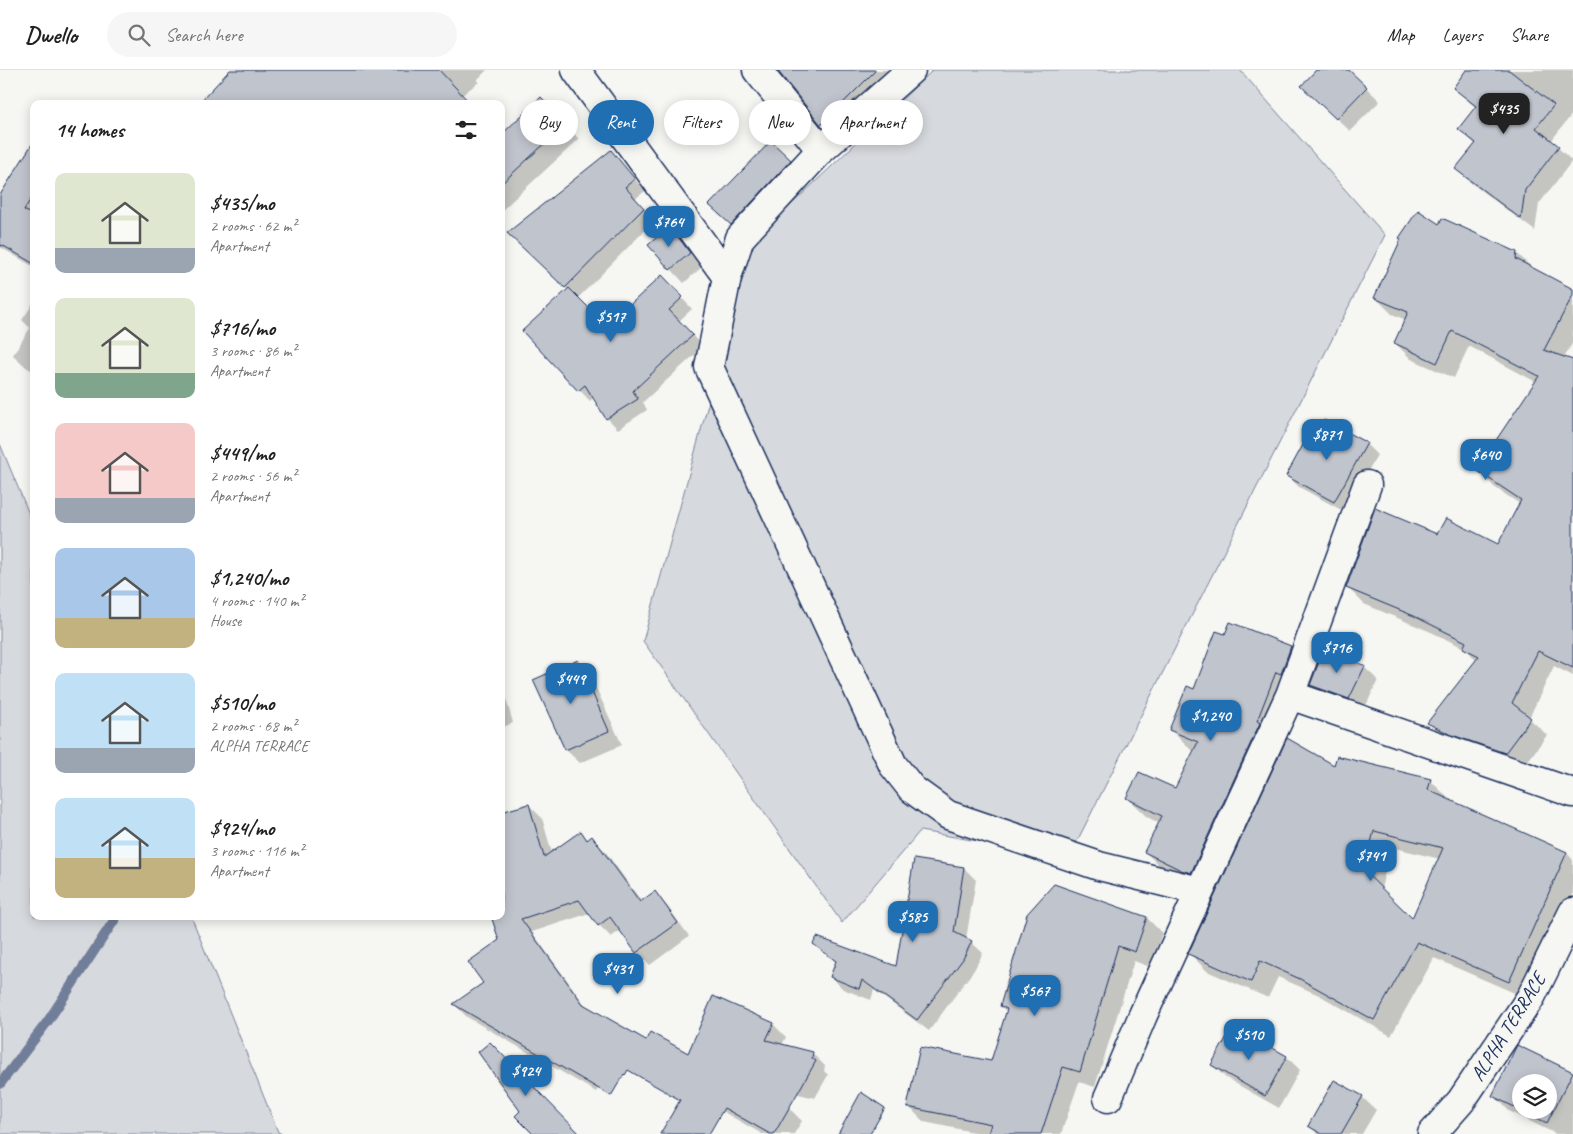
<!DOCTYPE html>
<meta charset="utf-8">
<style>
body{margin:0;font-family:Caveat,sans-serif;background:#f6f6f6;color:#222;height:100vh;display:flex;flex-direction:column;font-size:19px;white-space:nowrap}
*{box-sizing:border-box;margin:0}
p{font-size:16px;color:#767676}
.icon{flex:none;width:28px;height:28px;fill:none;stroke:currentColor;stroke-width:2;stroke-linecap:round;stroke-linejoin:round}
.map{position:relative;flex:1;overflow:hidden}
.details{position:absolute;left:30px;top:30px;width:475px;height:820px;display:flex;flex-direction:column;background:#fff;border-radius:10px;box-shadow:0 2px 12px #0003}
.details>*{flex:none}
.top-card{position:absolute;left:520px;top:30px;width:475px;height:45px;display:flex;gap:10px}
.controls{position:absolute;left:1512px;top:1004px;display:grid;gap:10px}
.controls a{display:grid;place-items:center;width:45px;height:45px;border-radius:50%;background:#fff;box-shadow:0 2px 12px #0003;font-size:25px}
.price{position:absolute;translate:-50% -42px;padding:0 11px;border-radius:10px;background:#1f6fb2;color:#fff;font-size:16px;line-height:32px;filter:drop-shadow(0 1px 2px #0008)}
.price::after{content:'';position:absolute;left:50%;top:30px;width:15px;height:11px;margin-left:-8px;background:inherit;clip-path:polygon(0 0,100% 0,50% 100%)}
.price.current{background:#222;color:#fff}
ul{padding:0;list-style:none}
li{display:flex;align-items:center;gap:15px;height:125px;padding:0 25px}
li span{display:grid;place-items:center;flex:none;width:140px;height:100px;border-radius:10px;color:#555}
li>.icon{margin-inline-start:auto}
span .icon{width:60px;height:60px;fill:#fffc;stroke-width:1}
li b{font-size:21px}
h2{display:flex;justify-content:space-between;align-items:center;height:60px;padding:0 25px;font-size:21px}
.tag{padding:0 18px;border-radius:22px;background:#fff;box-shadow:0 2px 12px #0003;font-size:18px;line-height:45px}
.tag.current{background:#1f6fb2;color:#fff}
header{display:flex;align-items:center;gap:30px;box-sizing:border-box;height:70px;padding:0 25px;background:#fff;border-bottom:1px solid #e0e0e0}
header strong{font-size:24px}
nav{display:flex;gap:28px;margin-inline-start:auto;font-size:18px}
.search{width:350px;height:45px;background:#f6f6f6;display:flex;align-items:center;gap:12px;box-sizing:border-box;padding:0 18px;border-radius:28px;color:#767676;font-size:19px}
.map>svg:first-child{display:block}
</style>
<header>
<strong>Dwello</strong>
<div class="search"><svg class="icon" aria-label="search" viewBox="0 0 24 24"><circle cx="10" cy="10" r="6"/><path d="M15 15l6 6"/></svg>Search here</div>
<nav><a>Map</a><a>Layers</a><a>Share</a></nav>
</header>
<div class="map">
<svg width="1573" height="1064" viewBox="0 0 1573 1064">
<rect width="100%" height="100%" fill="#f6f6f2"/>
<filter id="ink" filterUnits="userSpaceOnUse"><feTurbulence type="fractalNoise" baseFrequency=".02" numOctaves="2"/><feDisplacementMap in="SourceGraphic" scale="10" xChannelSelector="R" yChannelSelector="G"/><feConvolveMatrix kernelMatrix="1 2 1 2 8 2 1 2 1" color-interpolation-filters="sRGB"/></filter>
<g filter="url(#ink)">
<path fill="#d6d9dd" stroke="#78849e" d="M 933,0 L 1240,0 L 1385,165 L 1069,787 L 920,761 L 842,853 L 643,571 L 753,171 Z
M 0,374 L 34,456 L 34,846 L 191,846 L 278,1062 L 282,1064 L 0,1064 Z"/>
<path fill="#0003" fill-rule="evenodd" d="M 231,0 L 487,0 L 477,10 L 479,12 L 462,25 Z
M 779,0 L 909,0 L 835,67 L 822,54 Z
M 1318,0 L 1348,0 L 1380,31 L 1350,61 L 1316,29 Z
M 1468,0 L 1573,0 L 1573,43 L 1551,71 L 1572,91 L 1539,134 L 1535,161 L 1471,113 L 1457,99 L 1476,75 L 1459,59 L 1476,38 L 1454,18 Z
M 555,43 L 579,69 L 501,141 L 501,66 Z
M 611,82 L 645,121 L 635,129 L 655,150 L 578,228 L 607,258 L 673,218 L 692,239 L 679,251 L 703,277 L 643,332 L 647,340 L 618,359 L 607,348 L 594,327 L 590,331 L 524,261 L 568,220 L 520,174 Z
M 34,86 L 34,197 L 0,177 L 0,126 Z
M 790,91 L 803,104 L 745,168 L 724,148 Z
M 1439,156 L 1517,183 L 1533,199 L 1573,220 L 1573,272 L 1564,288 L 1573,291 L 1573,606 L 1554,596 L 1529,648 L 1547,665 L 1522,699 L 1445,669 L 1429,653 L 1477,591 L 1466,579 L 1431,562 L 1364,534 L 1347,517 L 1499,475 L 1520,434 L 1494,417 L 1478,400 L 1536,312 L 1469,276 L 1454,308 L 1411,289 L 1395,273 L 1406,250 L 1392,244 L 1375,227 Z
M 670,157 L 684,171 L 702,197 L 684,213 L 671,199 Z
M 34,232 L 34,302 L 26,297 L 13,285 L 30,258 L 22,250 Z
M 1366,374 L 1377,385 L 1345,442 L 1299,417 L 1288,406 L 1311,378 Z
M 1231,554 L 1291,577 L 1310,596 L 1210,821 L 1165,801 L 1145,782 L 1159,753 L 1147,747 L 1127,728 L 1176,720 L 1195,681 L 1190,679 L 1171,660 L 1195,620 L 1226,566 Z
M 1324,589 L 1364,597 L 1378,610 L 1363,642 L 1325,629 L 1312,615 Z
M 579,595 L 592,609 L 622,675 L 580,693 L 566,680 L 535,610 Z
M 501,611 L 513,653 L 501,658 Z
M 1335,697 L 1430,710 L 1447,727 L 1446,730 L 1567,783 L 1573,790 L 1573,824 L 1526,928 L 1434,888 L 1391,966 L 1319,925 L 1278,907 L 1268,928 L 1207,901 L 1190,884 ZM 1391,777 L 1440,789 L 1412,850 L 1381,819 Z
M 529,735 L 542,748 L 552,783 L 581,762 L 589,771 L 592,768 L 605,781 L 642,832 L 655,823 L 667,836 L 689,866 L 650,895 L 637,882 L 621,860 L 611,867 L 599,855 L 590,843 L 532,862 L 588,939 L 631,969 L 596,1022 L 467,947 L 455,935 L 484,913 L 500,871 L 501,846 Z
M 964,798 L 976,810 L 966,869 L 971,872 L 983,883 L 974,900 L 929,961 L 874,920 L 871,930 L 843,919 L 831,907 L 837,893 L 815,873 L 897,898 Z
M 1147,848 L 1162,863 L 1150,897 L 1134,891 L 1095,1017 L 1079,1012 L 1061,1064 L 983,1064 L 924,1052 L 909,1037 L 992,993 L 1007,942 L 1001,936 Z
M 773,954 L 786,967 L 782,975 L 813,984 L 825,996 L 824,1001 L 828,1005 L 815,1028 L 790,1022 L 785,1037 L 789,1038 L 802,1051 L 794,1064 L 762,1064 L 650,1000 Z
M 1234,957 L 1287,987 L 1300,1000 L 1279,1038 L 1226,1008 L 1212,995 Z
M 1518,977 L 1573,1004 L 1573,1064 L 1556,1064 L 1509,1041 L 1494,1025 ZM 1521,1012 L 1549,1012 L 1549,1040 L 1521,1040 Z
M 1362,1027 L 1376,1040 L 1362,1064 L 1318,1064 L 1309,1056 Z"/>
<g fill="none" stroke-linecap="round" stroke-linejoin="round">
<path stroke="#717e99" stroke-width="10" d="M 0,1014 L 48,951 L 117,846"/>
</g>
<path fill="#c0c4cd" stroke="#1b2f5e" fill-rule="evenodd" d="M 230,0 L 439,0 L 471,34 L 198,34 Z
M 777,0 L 876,0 L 821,55 Z
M 1316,0 L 1349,0 L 1367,17 L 1336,49 L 1301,16 Z
M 1466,0 L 1509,0 L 1554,35 L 1536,58 L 1559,76 L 1525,120 L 1521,149 L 1455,99 L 1476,73 L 1458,59 L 1476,36 L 1453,18 Z
M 541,27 L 566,54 L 501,114 L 501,65 Z
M 34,71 L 34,124 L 24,140 L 34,146 L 34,194 L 2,175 L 0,177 L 0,125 Z
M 771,71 L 791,90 L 731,155 L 709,135 Z
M 611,80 L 635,109 L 625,117 L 644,138 L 565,218 L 507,163 Z
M 1418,140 L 1439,154 L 1442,148 L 1517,182 L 1516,189 L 1573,219 L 1573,225 L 1544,280 L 1573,290 L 1573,598 L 1538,581 L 1512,633 L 1531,648 L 1505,683 L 1452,665 L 1427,653 L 1479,586 L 1463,578 L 1466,572 L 1414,546 L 1346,518 L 1375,438 L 1437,464 L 1446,448 L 1498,474 L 1521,430 L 1476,400 L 1539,306 L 1452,261 L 1437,293 L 1394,273 L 1408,242 L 1374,228 L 1401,169 L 1399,168 Z
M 670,156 L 690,183 L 670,200 L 648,175 Z
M 662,205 L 683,227 L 669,240 L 693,265 L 633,321 L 638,329 L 606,349 L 585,315 L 578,321 L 522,261 L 569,218 L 607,256 Z
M 1324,350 L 1367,373 L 1334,432 L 1286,406 L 1304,373 L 1311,376 Z
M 1230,552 L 1291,576 L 1281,604 L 1276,602 L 1257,651 L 1260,653 L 1191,803 L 1181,800 L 1144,782 L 1162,746 L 1126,728 L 1139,702 L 1175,718 L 1198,672 L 1169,660 L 1187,616 L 1194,619 L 1216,561 L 1225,564 Z
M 1328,579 L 1365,596 L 1349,629 L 1310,615 L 1321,587 L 1323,588 Z
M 578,590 L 609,661 L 565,680 L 533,610 Z
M 1287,668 L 1334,695 L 1337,686 L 1431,709 L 1428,720 L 1567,782 L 1509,912 L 1417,872 L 1374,950 L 1300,909 L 1260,891 L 1251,912 L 1188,884 ZM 1374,761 L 1443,778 L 1412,848 L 1364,801 Z
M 529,734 L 544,787 L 581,761 L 587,770 L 592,766 L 640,832 L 655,821 L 678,853 L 636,883 L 610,847 L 598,856 L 579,830 L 521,849 L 583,934 L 646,970 L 650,962 L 688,983 L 713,926 L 774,953 L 766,970 L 813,982 L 812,988 L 816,991 L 774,1064 L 770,1064 L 724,1038 L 709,1064 L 660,1064 L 680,1030 L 628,1000 L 625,1005 L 624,1004 L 611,1026 L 453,934 L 483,913 L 468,892 L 499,870 L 491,846 L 501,846 L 501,742 Z
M 914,789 L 964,797 L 954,862 L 972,871 L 963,889 L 917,950 L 862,910 L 859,919 L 830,907 L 836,891 L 813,874 L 817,867 L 896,896 Z
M 1054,814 L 1147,847 L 1135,882 L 1118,876 L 1080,1002 L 1063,997 L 1041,1064 L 988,1064 L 991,1054 L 907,1037 L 920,977 L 991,991 L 1007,939 L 1000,936 L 1027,844 Z
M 1233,956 L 1287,986 L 1265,1026 L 1211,995 Z
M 490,972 L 580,1064 L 533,1064 L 515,1046 L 520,1041 L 478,982 Z
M 1517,975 L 1573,1002 L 1547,1053 L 1492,1026 ZM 1521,1012 L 1549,1012 L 1549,1040 L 1521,1040 Z
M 1334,1010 L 1363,1026 L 1341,1064 L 1322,1064 L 1308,1056 Z
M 861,1022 L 885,1038 L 870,1064 L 838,1064 Z"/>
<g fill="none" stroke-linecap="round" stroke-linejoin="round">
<g stroke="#1b2f5e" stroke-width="31">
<path id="minor" d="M 576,0 L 727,207
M 757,0 L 821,80
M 911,0 L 821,80 L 740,168 L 727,207 L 709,297 L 893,695 L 912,719 L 948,745 L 1099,796 L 1200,821
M 1290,625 L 1367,415
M 1108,1028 L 1143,945 L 1290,625 L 1573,723
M 1432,1064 L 1461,1031 L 1531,927 L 1573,842"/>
</g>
<use href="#minor" stroke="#f6f6f2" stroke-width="28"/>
</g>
</g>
<g text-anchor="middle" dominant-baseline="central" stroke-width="4" stroke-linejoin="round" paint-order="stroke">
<g font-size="20" fill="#1b2f5e" stroke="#f6f6f2">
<text transform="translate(1508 957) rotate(-58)">ALPHA TERRACE</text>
</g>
</g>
</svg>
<div class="controls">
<a><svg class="icon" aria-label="layers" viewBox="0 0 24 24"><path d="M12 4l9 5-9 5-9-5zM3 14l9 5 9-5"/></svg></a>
</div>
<b class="price current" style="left:1504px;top:65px">$435</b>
<b class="price" style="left:669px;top:178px">$764</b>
<b class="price" style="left:611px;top:273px">$517</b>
<b class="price" style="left:1327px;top:391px">$871</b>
<b class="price" style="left:1486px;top:411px">$640</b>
<b class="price" style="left:1337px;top:604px">$716</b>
<b class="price" style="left:571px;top:635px">$449</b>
<b class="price" style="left:1211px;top:672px">$1,240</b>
<b class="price" style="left:1371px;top:812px">$741</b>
<b class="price" style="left:913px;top:873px">$585</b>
<b class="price" style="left:618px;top:925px">$431</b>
<b class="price" style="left:1035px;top:947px">$567</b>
<b class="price" style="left:1249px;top:991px">$510</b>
<b class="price" style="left:526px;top:1027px">$924</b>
<div class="top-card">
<a class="tag">Buy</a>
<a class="tag current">Rent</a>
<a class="tag">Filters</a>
<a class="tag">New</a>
<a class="tag">Apartment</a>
</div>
<section class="details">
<h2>14 homes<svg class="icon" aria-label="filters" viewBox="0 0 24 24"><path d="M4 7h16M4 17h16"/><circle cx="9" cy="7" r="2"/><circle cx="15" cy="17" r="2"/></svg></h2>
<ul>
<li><span style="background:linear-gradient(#dfe7d0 75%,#9aa5b1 0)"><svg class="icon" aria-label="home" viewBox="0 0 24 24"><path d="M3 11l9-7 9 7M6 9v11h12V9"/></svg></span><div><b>$435/mo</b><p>2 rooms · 62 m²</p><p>Apartment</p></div></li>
<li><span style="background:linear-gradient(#dfe7d0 75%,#7fa58c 0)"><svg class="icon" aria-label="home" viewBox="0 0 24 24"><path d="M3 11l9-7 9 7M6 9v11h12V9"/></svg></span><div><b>$716/mo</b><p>3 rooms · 86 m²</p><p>Apartment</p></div></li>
<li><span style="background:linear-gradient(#f6c9c9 75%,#9aa5b1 0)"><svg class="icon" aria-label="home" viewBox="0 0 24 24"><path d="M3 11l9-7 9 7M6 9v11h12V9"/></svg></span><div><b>$449/mo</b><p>2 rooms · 56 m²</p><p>Apartment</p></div></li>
<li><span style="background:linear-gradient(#a9c7e8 70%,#c2b280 0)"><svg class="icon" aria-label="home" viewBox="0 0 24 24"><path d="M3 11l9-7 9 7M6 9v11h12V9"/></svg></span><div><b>$1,240/mo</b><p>4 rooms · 140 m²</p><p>House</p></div></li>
<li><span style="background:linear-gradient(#bfe0f5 75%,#9aa5b1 0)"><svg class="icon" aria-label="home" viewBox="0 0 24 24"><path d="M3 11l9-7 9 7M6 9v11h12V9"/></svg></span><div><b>$510/mo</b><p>2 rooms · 68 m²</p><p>ALPHA TERRACE</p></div></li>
<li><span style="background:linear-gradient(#bfe0f5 60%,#c2b280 0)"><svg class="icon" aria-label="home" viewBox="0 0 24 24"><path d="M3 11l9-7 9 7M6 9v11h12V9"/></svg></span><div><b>$924/mo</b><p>3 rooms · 116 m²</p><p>Apartment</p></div></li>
</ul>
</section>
</div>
